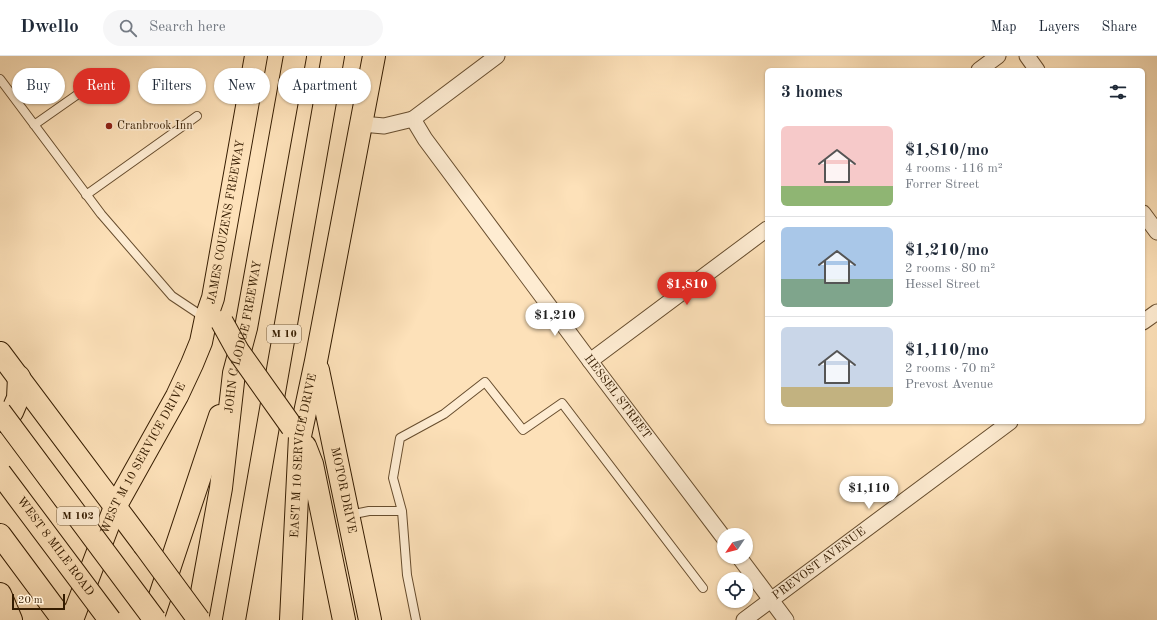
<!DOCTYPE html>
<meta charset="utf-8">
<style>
body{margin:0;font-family:"Old Standard TT",serif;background:#f6f6f7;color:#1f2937;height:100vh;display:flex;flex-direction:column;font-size:15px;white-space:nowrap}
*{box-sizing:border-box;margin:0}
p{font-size:13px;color:#747a83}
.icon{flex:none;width:22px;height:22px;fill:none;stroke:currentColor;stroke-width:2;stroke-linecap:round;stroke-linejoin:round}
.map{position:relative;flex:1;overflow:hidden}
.sheet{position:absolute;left:765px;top:12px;width:380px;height:356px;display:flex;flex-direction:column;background:#fff;border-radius:6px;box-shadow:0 1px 3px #0004}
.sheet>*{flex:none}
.top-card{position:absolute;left:12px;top:12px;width:380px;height:36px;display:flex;gap:8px}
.needle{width:26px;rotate:235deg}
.tools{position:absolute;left:717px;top:472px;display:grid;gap:8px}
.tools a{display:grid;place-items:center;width:36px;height:36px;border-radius:50%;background:#fff;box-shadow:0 1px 3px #0004;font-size:20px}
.scale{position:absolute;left:12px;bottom:10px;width:53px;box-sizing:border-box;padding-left:4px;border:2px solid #351c00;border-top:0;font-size:11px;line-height:14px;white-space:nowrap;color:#351c00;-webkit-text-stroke:3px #feecd2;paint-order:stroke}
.price{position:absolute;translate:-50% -34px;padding:0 9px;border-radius:14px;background:#fff;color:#222;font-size:13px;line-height:26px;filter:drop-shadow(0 1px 2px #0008)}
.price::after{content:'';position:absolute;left:50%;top:24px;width:12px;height:9px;margin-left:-6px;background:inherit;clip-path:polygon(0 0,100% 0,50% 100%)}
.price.active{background:#d93025;color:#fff}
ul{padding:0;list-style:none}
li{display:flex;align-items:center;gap:12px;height:100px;padding:0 16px}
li+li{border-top:1px solid #e0e1e3}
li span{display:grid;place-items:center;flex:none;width:112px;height:80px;border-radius:6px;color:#555}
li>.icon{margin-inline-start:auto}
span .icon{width:48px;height:48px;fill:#fffc;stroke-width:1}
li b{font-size:17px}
h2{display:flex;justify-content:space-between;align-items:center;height:48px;padding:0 16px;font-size:17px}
.pill{padding:0 14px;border-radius:18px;background:#fff;box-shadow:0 1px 3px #0004;font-size:14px;line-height:36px}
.pill.active{background:#d93025;color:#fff}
header{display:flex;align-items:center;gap:24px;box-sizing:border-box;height:56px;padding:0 20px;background:#fff;border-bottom:1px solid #e0e1e3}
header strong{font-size:19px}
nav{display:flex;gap:22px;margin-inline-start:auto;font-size:14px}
.search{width:280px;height:36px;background:#f6f6f7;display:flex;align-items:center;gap:10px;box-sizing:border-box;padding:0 14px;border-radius:22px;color:#747a83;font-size:15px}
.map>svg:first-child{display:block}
</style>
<header>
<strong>Dwello</strong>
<div class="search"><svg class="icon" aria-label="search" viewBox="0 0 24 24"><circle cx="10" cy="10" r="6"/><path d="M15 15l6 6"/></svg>Search here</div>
<nav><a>Map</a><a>Layers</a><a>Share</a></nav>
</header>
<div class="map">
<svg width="1157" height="564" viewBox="0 0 1157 564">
<rect width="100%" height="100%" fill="#fde1b9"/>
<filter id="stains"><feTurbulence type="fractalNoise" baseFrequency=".005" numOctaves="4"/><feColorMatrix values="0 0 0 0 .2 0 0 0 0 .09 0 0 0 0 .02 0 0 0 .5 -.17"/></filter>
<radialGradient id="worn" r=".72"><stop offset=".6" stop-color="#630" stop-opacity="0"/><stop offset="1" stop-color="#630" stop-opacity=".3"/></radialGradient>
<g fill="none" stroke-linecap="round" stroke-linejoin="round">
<g stroke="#674d2e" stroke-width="10">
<path id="lane" d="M 0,23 L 101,158 L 172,240 L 205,262
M 34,69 L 91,29
M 86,139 L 197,60
M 402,455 L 393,422 L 400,382 L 444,358 L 485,326 L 523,374 L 562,347 L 703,532
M 349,459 L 369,455 L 402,455 L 407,519 L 416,564"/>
</g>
<g stroke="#674d2e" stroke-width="17">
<g id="street">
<path d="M 1027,0 L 1037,14"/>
<path d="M 979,14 L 998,0"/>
<path id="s1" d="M 413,63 L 425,83 L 602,321 L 724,482"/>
<path d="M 362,68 L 384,70 L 413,63 L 497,0"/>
<path d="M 1143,157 L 1157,176"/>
<path d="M 1143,266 L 1157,256"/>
<path d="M 590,305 L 767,173"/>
<path d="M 739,501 L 786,564"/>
<path id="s2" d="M 744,564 L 1010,366"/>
</g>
</g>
<g stroke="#351c00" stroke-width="24">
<g id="primary">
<path id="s3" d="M 318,314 L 370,564"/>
<path d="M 305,390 L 312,408 L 344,564"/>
<path id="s4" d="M 72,564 L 115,451 L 177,340 L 192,308 L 201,286 L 206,262 L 213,242 L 256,0"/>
<path id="s5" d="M 291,564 L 300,380 L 316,305 L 374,0"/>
</g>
</g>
<g stroke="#351c00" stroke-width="24">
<g id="highway">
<path d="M 0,297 L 144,489"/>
<path d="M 0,365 L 12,356 L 18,342 L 19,321"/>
<path d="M 0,479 L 63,564"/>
<path d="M 0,538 L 11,564"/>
<path d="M 152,564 L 220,360"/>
<path id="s6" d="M 197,564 L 221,432 L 234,317 L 246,272 L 295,0"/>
<path d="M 234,564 L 333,0"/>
</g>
</g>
<use href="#lane" stroke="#feecd2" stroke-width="8"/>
<use href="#street" stroke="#feecd2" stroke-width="15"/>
<use href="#primary" stroke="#fde1b9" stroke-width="22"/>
<use href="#highway" stroke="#fde1b9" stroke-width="22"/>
<g stroke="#351c00" stroke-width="24" stroke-linecap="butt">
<path id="primary-bridge" d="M 222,266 L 238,295 L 292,371"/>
</g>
<g stroke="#351c00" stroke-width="24" stroke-linecap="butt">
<g id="highway-bridge">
<path d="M 0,356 L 155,564"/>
<path id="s7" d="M 0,417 L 110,564"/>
<path d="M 144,489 L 199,564"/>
</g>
</g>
<use href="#primary-bridge" stroke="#fde1b9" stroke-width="22"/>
<use href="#highway-bridge" stroke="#fde1b9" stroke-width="22"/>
</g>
<circle fill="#8f2418" stroke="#feecd2" stroke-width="1.5" cx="109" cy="70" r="4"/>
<g text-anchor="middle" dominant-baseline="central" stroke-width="3" stroke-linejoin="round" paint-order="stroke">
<g fill="#feecd2" stroke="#715a3f" stroke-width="1">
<rect x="267" y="269" width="34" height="18" rx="3"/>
<rect x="57" y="451" width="42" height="18" rx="3"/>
</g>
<g font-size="11" font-weight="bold" fill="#351c00">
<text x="284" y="278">M 10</text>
<text x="78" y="460">M 102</text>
</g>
<g font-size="12" fill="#351c00" stroke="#feecd2" text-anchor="start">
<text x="117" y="70">Cranbrook Inn</text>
</g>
<g font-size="12" fill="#351c00" stroke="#feecd2">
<text stroke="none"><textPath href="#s4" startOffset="430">JAMES COUZENS FREEWAY</textPath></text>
<text stroke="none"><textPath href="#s6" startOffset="287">JOHN C LODGE FREEWAY</textPath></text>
<text stroke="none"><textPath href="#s1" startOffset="345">HESSEL STREET</textPath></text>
<text stroke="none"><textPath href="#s5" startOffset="165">EAST M 10 SERVICE DRIVE</textPath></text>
<text stroke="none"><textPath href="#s4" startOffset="177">WEST M 10 SERVICE DRIVE</textPath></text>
<text stroke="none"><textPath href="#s3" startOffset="123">MOTOR DRIVE</textPath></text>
<text stroke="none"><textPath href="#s7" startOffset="92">WEST 8 MILE ROAD</textPath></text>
<text stroke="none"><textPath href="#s2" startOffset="94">PREVOST AVENUE</textPath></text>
</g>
</g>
<rect width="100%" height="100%" filter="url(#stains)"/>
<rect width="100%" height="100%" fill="url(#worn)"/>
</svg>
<div class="tools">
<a><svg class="needle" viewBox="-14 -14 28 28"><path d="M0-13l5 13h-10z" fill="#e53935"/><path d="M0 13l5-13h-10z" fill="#747a83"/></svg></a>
<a><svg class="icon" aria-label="locate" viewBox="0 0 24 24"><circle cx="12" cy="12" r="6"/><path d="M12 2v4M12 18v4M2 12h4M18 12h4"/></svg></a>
</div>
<div class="scale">20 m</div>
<b class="price active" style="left:687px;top:250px">$1,810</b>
<b class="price" style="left:555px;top:281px">$1,210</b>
<b class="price" style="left:869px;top:454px">$1,110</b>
<div class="top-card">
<a class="pill">Buy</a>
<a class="pill active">Rent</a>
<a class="pill">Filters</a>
<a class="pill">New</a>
<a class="pill">Apartment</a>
</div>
<section class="sheet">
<h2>3 homes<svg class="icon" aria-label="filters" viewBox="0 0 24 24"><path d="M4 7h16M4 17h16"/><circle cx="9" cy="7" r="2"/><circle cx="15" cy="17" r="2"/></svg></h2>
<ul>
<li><span style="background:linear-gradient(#f6c9c9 75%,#8fb573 0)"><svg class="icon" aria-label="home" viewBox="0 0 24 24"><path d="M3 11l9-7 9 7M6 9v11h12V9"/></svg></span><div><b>$1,810/mo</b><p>4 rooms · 116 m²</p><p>Forrer Street</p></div></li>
<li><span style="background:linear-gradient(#a9c7e8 65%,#7fa58c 0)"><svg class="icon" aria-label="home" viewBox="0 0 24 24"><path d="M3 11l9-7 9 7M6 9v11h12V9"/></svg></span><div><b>$1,210/mo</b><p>2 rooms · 80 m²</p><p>Hessel Street</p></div></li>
<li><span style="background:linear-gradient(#c9d6e8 75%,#c2b280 0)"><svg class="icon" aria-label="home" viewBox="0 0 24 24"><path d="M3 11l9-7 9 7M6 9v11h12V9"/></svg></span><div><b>$1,110/mo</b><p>2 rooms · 70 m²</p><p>Prevost Avenue</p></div></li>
</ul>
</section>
</div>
